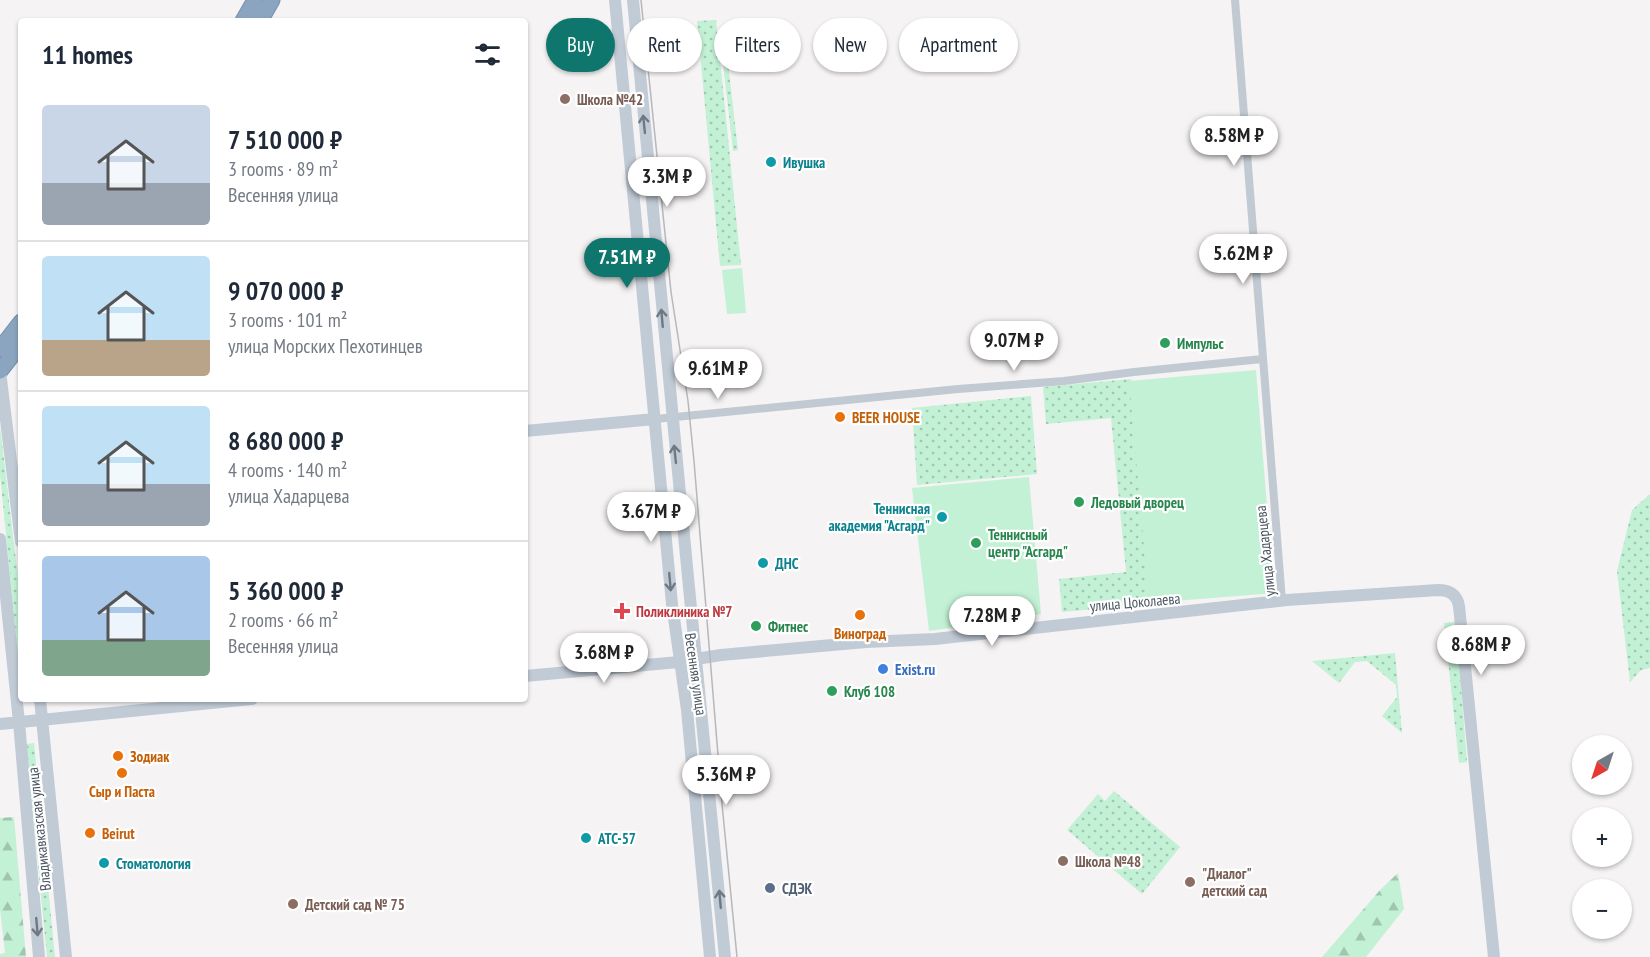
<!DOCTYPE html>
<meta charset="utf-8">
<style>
body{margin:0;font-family:"PT Sans Narrow",sans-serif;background:#f6f6f7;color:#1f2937;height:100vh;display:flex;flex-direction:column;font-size:22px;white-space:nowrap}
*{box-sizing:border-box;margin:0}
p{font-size:20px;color:#747a83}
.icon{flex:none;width:33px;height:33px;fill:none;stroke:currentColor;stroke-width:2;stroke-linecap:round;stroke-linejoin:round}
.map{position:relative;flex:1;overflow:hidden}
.sheet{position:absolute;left:18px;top:18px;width:510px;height:684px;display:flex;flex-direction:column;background:#fff;border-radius:6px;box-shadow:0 2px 4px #0004}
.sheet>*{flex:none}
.hud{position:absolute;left:546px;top:18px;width:570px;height:54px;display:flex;gap:12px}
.needle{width:39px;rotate:219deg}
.controls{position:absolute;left:1572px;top:735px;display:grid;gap:12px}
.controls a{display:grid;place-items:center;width:60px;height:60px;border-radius:50%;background:#fff;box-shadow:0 2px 4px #0004;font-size:30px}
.price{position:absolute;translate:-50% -51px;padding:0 14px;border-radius:21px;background:#fff;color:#222;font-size:20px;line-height:39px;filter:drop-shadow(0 2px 3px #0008)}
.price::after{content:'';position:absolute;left:50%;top:36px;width:18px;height:14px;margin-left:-9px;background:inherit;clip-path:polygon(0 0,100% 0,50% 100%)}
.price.on{background:#0f766e;color:#fff}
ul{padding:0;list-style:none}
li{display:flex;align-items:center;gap:18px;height:150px;padding:0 24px}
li+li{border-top:2px solid #e0e1e3}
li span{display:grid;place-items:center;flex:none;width:168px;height:120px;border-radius:6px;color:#555}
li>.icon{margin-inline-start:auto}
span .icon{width:72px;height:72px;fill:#fffc;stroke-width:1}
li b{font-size:26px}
h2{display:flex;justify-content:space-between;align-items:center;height:72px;padding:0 24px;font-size:26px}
.pill{padding:0 21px;border-radius:27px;background:#fff;box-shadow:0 2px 4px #0004;font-size:21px;line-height:54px}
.pill.on{background:#0f766e;color:#fff}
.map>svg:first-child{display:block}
</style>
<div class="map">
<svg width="1650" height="957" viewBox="0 0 1650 957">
<defs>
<pattern id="green-dots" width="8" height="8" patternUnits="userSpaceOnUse" patternTransform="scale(1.5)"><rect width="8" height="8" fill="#c3f1d5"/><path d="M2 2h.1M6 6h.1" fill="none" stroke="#a0c6b0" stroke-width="1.8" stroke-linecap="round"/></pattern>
<pattern id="forest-firs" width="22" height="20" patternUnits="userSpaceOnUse" patternTransform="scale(1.5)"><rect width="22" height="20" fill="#c3f1d5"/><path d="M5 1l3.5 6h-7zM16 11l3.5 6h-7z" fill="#a0c6b0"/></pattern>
</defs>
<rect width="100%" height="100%" fill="#f5f3f3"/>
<path fill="url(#green-dots)" d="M 716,20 L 741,265 L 720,266 L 697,21 Z
M 720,37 L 725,37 L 738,150 L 733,151 Z
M 1131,379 L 1151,604 L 1062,612 L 1059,579 L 1126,572 L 1111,418 L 1046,424 L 1043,387 Z
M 1031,396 L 1037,474 L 917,485 L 912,408 Z
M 0,426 L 21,603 L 21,688 L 0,474 Z
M 1650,494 L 1650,668 L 1641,670 L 1630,682 L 1617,571 L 1632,510 Z
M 1456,622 L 1467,762 L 1459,763 L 1444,623 Z
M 1395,653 L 1402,733 L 1382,716 L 1397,697 L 1396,685 L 1367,661 L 1355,662 L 1339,683 L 1312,661 Z
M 34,743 L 55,957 L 47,957 L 26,744 Z
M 1114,791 L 1180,847 L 1142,894 L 1067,830 L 1098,794 L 1105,801 Z"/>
<path fill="url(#forest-firs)" d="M 14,817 L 26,957 L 0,957 L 0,954 L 5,953 L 0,909 L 0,818 Z
M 1398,873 L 1404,909 L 1366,957 L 1322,957 L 1380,890 Z"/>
<path fill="#c3f1d5" d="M 742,268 L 746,313 L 727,314 L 722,270 Z
M 1256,370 L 1274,593 L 1149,603 L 1129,381 Z
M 1029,477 L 1041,614 L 929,631 L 912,488 Z"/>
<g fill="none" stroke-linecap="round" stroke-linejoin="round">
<g stroke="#7690ad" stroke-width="17">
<path id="highway" d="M 243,21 L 255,0
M 260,21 L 272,0
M 0,349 L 21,322
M 0,371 L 21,344"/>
</g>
<path stroke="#c1cad2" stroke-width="8" d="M 1235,0 L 1282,601
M 655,419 L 958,389 L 1064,381 L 1134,372 L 1262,359"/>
<path stroke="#c1cbd6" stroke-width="12" d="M 615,0 L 672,604 L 687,710 L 710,957
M 633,0 C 661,319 695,638 725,957
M 0,371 L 21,542
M 525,431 L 655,419
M 0,539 L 19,722 L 39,957
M 696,659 L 721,655 L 866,642 L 935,639 L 1287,600 L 1438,590 C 1450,590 1457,595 1459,606 L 1494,957
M 525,676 L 679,662
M 40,699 L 66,957
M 0,724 L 252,699"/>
<use href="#highway" stroke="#8ba5c1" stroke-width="15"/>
<path stroke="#b5b8bd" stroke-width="1.5" d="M 641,0 L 671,292 L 688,401 L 694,461 L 722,804 L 737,957"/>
</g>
<defs><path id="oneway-shaft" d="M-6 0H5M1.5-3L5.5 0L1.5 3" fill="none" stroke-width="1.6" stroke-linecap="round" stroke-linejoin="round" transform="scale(1.5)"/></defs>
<g stroke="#6e7984">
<use href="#oneway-shaft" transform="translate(644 124) rotate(-96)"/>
<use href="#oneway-shaft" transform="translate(662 318) rotate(-95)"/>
<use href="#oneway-shaft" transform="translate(675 454) rotate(-96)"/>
<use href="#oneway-shaft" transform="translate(670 582) rotate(85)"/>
<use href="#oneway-shaft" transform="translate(720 899) rotate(-95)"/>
<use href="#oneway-shaft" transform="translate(37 927) rotate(85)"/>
</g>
<g fill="#8d6e63" stroke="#fff" stroke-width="2">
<circle cx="565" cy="99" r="6"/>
<circle cx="1063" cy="861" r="6"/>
<circle cx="1190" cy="882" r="6"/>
<circle cx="293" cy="904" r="6"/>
</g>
<g fill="#0f9aa8" stroke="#fff" stroke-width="2">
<circle cx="771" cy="162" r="6"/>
<circle cx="942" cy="517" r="6"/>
<circle cx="763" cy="563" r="6"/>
<circle cx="586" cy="838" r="6"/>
<circle cx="104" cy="863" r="6"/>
</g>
<g fill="#2e9e5b" stroke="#fff" stroke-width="2">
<circle cx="1165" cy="343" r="6"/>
<circle cx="1079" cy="502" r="6"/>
<circle cx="976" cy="543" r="6"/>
<circle cx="756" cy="626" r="6"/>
<circle cx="832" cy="691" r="6"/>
</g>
<g fill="#e8710a" stroke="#fff" stroke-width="2">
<circle cx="840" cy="417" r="6"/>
<circle cx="860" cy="615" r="6"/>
<circle cx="118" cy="756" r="6"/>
<circle cx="122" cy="773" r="6"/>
<circle cx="90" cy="833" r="6"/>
</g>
<path fill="#e0444e" stroke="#fff" stroke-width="2" d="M619 602h6v6h6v6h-6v6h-6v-6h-6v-6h6z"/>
<circle fill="#3f7fe0" stroke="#fff" stroke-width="2" cx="883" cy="669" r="6"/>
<circle fill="#5c6f8a" stroke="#fff" stroke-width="2" cx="770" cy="888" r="6"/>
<g text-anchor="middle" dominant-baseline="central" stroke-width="4.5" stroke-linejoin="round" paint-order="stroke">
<g font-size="15" font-weight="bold" fill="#785e54" stroke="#fff" text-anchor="start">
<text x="577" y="99">Школа №42</text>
<text x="1075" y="861">Школа №48</text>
<text x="1202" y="873">"Диалог"<tspan x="1202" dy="17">детский сад</tspan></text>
<text x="305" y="904">Детский сад № 75</text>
</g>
<g font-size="15" font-weight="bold" fill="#0d838f" stroke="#fff" text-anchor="start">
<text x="783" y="162">Ивушка</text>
<text x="930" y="508" text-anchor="end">Теннисная<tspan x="930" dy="17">академия "Асгард"</tspan></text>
<text x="775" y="563">ДНС</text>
<text x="598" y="838">АТС-57</text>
<text x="116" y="863">Стоматология</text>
</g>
<g font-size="15" font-weight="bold" fill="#27864d" stroke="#fff" text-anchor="start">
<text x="1177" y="343">Импульс</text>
<text x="1091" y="502">Ледовый дворец</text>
<text x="988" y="534">Теннисный<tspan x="988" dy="17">центр "Асгард"</tspan></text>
<text x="768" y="626">Фитнес</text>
<text x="844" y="691">Клуб 108</text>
</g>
<g font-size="15" font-weight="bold" fill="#c56008" stroke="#fff" text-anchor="start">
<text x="852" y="417">BEER HOUSE</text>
<text x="860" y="633" text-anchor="middle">Виноград</text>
<text x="130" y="756">Зодиак</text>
<text x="122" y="791" text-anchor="middle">Сыр и Паста</text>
<text x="102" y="833">Beirut</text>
</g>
<g font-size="15" fill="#4a5661" stroke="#fff">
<text transform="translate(1265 551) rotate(-96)">улица Хадарцева</text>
<text transform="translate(1135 602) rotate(-5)">улица Цоколаева</text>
<text transform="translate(696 674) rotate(82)">Весенняя улица</text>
<text transform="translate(39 829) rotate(-96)">Владикавказская улица</text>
</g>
<g font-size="15" font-weight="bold" fill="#be3a42" stroke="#fff" text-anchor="start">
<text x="636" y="611">Поликлиника №7</text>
</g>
<g font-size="15" font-weight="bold" fill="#366cbe" stroke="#fff" text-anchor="start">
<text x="895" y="669">Exist.ru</text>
</g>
<g font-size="15" font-weight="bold" fill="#4e5e75" stroke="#fff" text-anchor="start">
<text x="782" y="888">СДЭК</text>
</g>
</g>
</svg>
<div class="controls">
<a><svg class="needle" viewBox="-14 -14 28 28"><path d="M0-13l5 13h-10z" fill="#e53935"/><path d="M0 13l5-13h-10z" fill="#747a83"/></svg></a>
<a>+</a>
<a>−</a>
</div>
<b class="price" style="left:1234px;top:167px">8.58M ₽</b>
<b class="price" style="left:667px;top:208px">3.3M ₽</b>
<b class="price" style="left:1243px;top:285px">5.62M ₽</b>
<b class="price on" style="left:627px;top:289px">7.51M ₽</b>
<b class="price" style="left:1014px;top:372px">9.07M ₽</b>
<b class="price" style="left:718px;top:400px">9.61M ₽</b>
<b class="price" style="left:651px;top:543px">3.67M ₽</b>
<b class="price" style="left:992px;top:647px">7.28M ₽</b>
<b class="price" style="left:1481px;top:676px">8.68M ₽</b>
<b class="price" style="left:604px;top:684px">3.68M ₽</b>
<b class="price" style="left:726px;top:806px">5.36M ₽</b>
<div class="hud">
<a class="pill on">Buy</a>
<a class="pill">Rent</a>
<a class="pill">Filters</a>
<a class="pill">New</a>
<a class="pill">Apartment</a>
</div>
<section class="sheet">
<h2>11 homes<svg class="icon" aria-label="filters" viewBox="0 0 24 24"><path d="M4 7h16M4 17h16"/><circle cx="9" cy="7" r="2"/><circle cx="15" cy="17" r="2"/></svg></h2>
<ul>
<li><span style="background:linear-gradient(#c9d6e8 65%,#9aa5b1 0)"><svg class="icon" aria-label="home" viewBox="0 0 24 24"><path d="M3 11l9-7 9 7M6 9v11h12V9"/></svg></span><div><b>7 510 000 ₽</b><p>3 rooms · 89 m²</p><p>Весенняя улица</p></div></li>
<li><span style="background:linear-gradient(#bfe0f5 70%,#b9a48a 0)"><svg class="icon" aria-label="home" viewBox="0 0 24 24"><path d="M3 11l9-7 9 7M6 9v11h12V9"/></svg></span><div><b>9 070 000 ₽</b><p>3 rooms · 101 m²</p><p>улица Морских Пехотинцев</p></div></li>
<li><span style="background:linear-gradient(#bfe0f5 65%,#9aa5b1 0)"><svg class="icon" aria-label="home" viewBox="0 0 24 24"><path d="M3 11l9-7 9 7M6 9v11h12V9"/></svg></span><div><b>8 680 000 ₽</b><p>4 rooms · 140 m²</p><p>улица Хадарцева</p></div></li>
<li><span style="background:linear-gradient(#a9c7e8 70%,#7fa58c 0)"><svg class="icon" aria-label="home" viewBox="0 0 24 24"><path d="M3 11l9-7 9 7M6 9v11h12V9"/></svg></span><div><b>5 360 000 ₽</b><p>2 rooms · 66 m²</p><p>Весенняя улица</p></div></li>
</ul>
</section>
</div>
